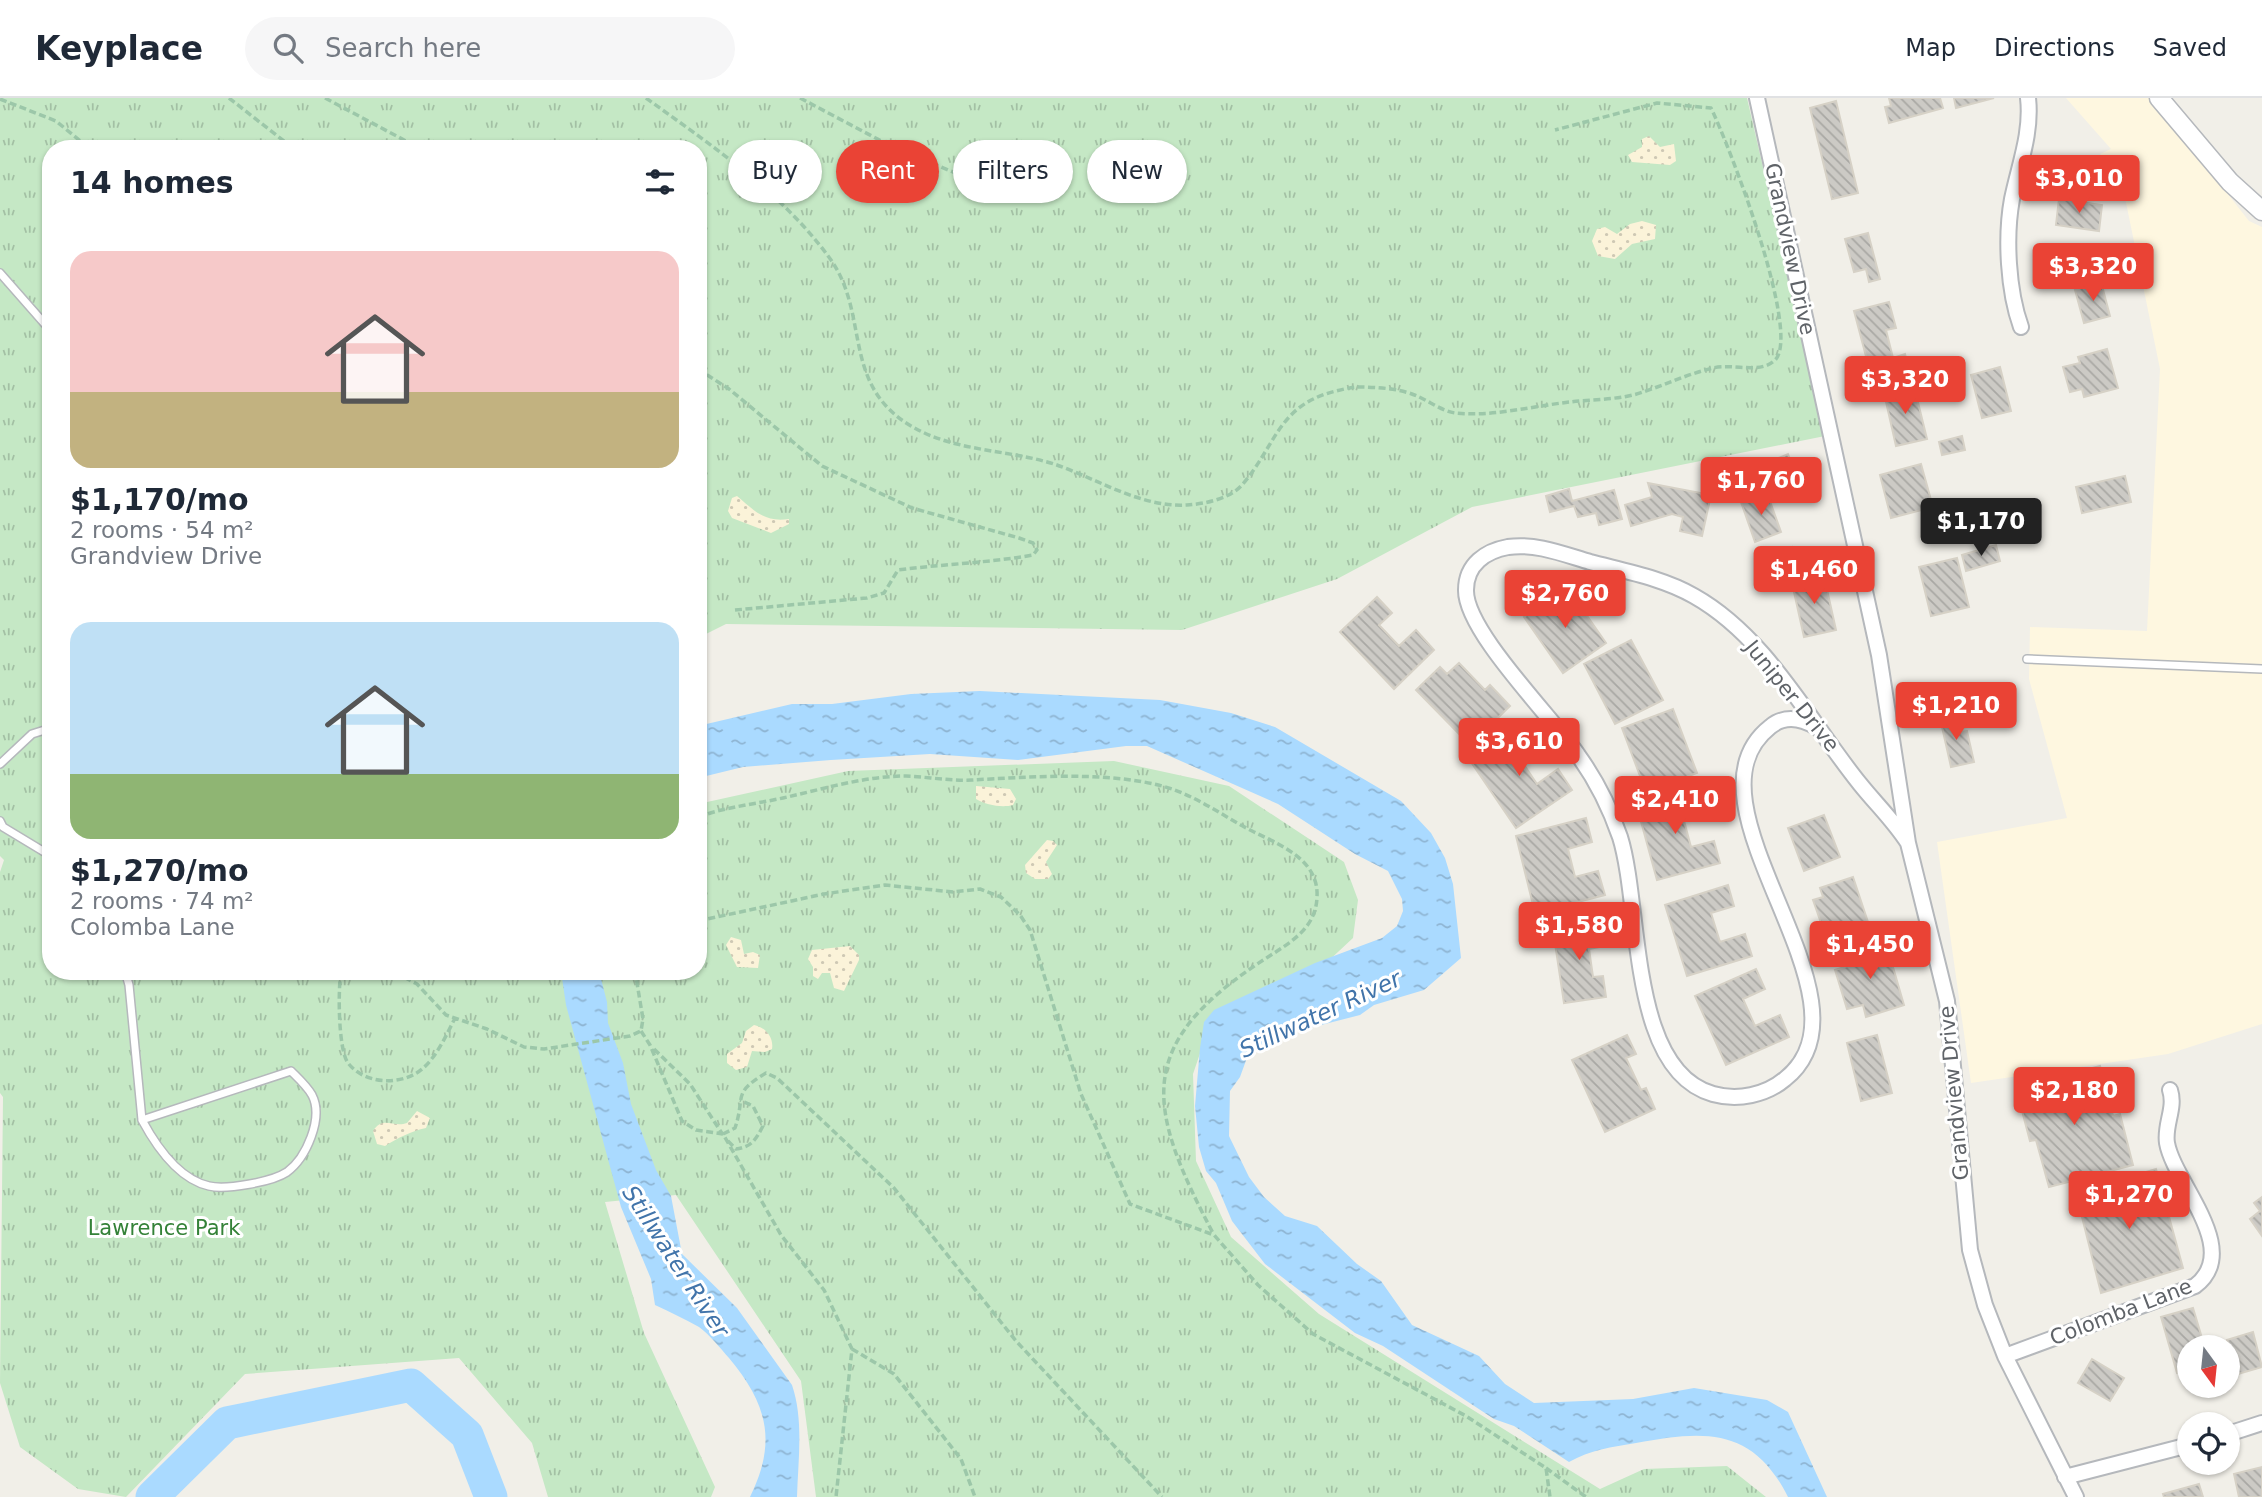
<!DOCTYPE html>
<meta charset="utf-8">
<style>
body{margin:0;font-family:"DejaVu Sans",sans-serif;background:#f6f6f7;color:#1f2937;height:100vh;display:flex;flex-direction:column;font-size:26px;white-space:nowrap}
*{box-sizing:border-box;margin:0}
p{font-size:23px;color:#747a83}
.icon{flex:none;width:38px;height:38px;fill:none;stroke:currentColor;stroke-width:2;stroke-linecap:round;stroke-linejoin:round}
.map{position:relative;flex:1;overflow:hidden}
.panel{position:absolute;left:42px;top:42px;width:665px;height:840px;display:flex;flex-direction:column;background:#fff;border-radius:28px;box-shadow:0 2px 5px #0004}
.panel>*{flex:none}
.banner{position:absolute;left:728px;top:42px;width:665px;height:63px;display:flex;gap:14px}
.needle{width:46px;rotate:165deg}
.fabs{position:absolute;left:2177px;top:1237px;display:grid;gap:14px}
.fabs a{display:grid;place-items:center;width:63px;height:63px;border-radius:50%;background:#fff;box-shadow:0 2px 5px #0004;font-size:35px}
.price{position:absolute;translate:-50% -60px;padding:0 16px;border-radius:7px;background:#ea4335;color:#fff;font-size:23px;line-height:46px;filter:drop-shadow(0 2px 4px #0008)}
.price::after{content:'';position:absolute;left:50%;top:42px;width:21px;height:16px;margin-left:-10px;background:inherit;clip-path:polygon(0 0,100% 0,50% 100%)}
.price.on{background:#222;color:#fff}
ul{padding:0;list-style:none}
li{display:grid;align-content:center;gap:14px;height:371px;padding:0 28px}
li span{display:grid;place-items:center;height:217px;border-radius:21px;color:#555}
li>.icon{margin-inline-start:auto}
span .icon{width:126px;height:126px;fill:#fffc;stroke-width:1}
li b{font-size:30px}
h2{display:flex;justify-content:space-between;align-items:center;height:84px;padding:0 28px;font-size:30px}
.tag{padding:0 24px;border-radius:32px;background:#fff;box-shadow:0 2px 5px #0004;font-size:24px;line-height:63px}
.tag.on{background:#ea4335;color:#fff}
header{display:flex;align-items:center;gap:42px;box-sizing:border-box;height:98px;padding:0 35px;background:#fff;border-bottom:2px solid #e0e1e3}
header strong{font-size:33px}
nav{display:flex;gap:38px;margin-inline-start:auto;font-size:24px}
.search{width:490px;height:63px;background:#f6f6f7;display:flex;align-items:center;gap:18px;box-sizing:border-box;padding:0 24px;border-radius:38px;color:#747a83;font-size:26px}
.map>svg:first-child{display:block}
</style>
<header>
<strong>Keyplace</strong>
<div class="search"><svg class="icon" aria-label="search" viewBox="0 0 24 24"><circle cx="10" cy="10" r="6"/><path d="M15 15l6 6"/></svg>Search here</div>
<nav><a>Map</a><a>Directions</a><a>Saved</a></nav>
</header>
<div class="map">
<svg width="2262" height="1399" viewBox="0 0 2262 1399">
<defs>
<pattern id="grass-tufts" width="24" height="20" patternUnits="userSpaceOnUse" patternTransform="scale(1.75)"><rect width="24" height="20" fill="#c5e8c5"/><path d="M3 7l-1-3M5 7V3M7 7l1-3M15 17l-1-3M17 17v-4M19 17l1-3" fill="none" stroke="#a3c0a4"/></pattern>
<pattern id="sand-dots" width="8" height="8" patternUnits="userSpaceOnUse" patternTransform="scale(1.75)"><rect width="8" height="8" fill="#fbf3d9"/><path d="M2 2h.1M6 6h.1" fill="none" stroke="#cec8b4" stroke-width="1.8" stroke-linecap="round"/></pattern>
<pattern id="water-ripples" width="26" height="14" patternUnits="userSpaceOnUse" patternTransform="scale(1.75)"><rect width="26" height="14" fill="#aadaff"/><path d="M2 4q2-2 4 0t4 0M15 11q2-2 4 0t4 0" fill="none" stroke="#8eb4d2"/></pattern>
<pattern id="building-back-hatch" width="6" height="6" patternUnits="userSpaceOnUse" patternTransform="scale(1.75)"><rect width="6" height="6" fill="#cccac5"/><path d="M-1 5l2 2M0 0l6 6M5-1l2 2" fill="none" stroke="#a9a8a4"/></pattern>
</defs>
<rect width="100%" height="100%" fill="#f1efe8"/>
<path fill="#fef7e0" d="M 2066,0 L 2152,0 L 2249,123 L 2262,129 L 2262,926 L 2168,956 L 1971,985 L 1937,744 L 2067,720 L 2029,581 L 2030,529 L 2147,533 L 2160,271 L 2121,80 L 2100,56 L 2111,51 Z"/>
<path fill="url(#grass-tufts)" d="M 0,0 L 1747,0 L 1825,338 L 1472,409 L 1337,481 L 1182,532 L 726,526 L 698,540 L 698,51 L 51,51 L 51,873 L 698,873 L 698,706 L 848,673 L 1114,663 L 1229,688 L 1344,764 L 1358,802 L 1353,840 L 1310,880 L 1211,923 L 1193,976 L 1196,1063 L 1231,1139 L 1319,1216 L 1600,1391 L 1644,1371 L 1727,1368 L 1766,1399 L 816,1399 L 801,1283 L 676,1097 L 605,1104 L 644,1235 L 715,1389 L 711,1399 L 548,1399 L 532,1345 L 459,1260 L 245,1276 L 126,1399 L 78,1391 L 20,1349 L 0,1285 L 3,999 L 0,995 L 0,774 L 4,762 L 0,758 Z"/>
<path fill="url(#sand-dots)" d="M 1649,38 L 1660,49 L 1674,46 L 1676,63 L 1670,67 L 1632,64 L 1628,57 L 1642,49 L 1642,41 Z
M 1642,123 L 1656,127 L 1655,141 L 1632,146 L 1615,161 L 1598,158 L 1592,143 L 1597,131 L 1605,129 L 1617,136 L 1630,126 Z
M 737,398 C 754,412 764,425 789,421 L 789,426 L 771,435 L 732,420 L 728,413 L 732,400 Z
M 976,688 L 1010,691 L 1016,701 L 1013,707 C 1002,710 986,707 976,701 Z
M 1047,742 L 1053,743 L 1057,747 L 1046,764 L 1052,776 L 1048,781 L 1035,781 L 1026,775 L 1025,767 Z
M 731,839 L 741,842 L 744,856 L 753,854 L 760,857 L 758,870 L 737,869 L 726,847 Z
M 850,848 L 859,857 L 859,862 L 844,893 L 834,890 L 830,875 L 822,875 L 818,881 L 813,878 L 813,869 L 808,861 L 812,852 Z
M 754,927 C 765,929 774,939 772,951 L 765,954 L 752,953 L 747,969 L 736,972 L 727,965 L 727,956 L 742,945 L 746,933 Z
M 417,1013 L 430,1020 L 426,1030 C 411,1033 398,1040 385,1048 L 377,1046 L 373,1033 C 383,1017 393,1030 407,1025 Z"/>
<path fill="url(#water-ripples)" d="M 980,593 L 1160,602 L 1231,615 L 1275,629 L 1401,703 L 1431,735 L 1445,760 L 1453,786 L 1461,860 L 1424,892 L 1374,907 L 1360,917 L 1286,936 L 1248,957 L 1240,979 L 1230,993 L 1229,1038 L 1249,1079 L 1264,1099 L 1285,1118 L 1317,1128 L 1357,1166 L 1381,1183 L 1412,1227 L 1479,1258 L 1505,1286 L 1534,1305 L 1633,1301 L 1694,1290 L 1767,1302 L 1788,1314 L 1827,1399 L 1788,1399 C 1753,1329 1705,1332 1636,1345 C 1612,1349 1590,1352 1569,1364 L 1514,1328 L 1494,1321 L 1383,1248 L 1355,1235 L 1265,1166 L 1232,1123 L 1216,1085 L 1206,1073 L 1199,1049 L 1195,1008 L 1200,950 L 1204,924 L 1214,912 L 1315,865 L 1382,840 L 1397,828 L 1403,813 L 1402,801 L 1388,773 L 1355,756 L 1278,706 L 1147,648 L 1126,648 L 1018,662 L 930,656 L 831,662 L 743,669 L 698,680 L 698,628 L 792,606 L 832,606 L 911,596 Z
M 561,873 L 599,873 L 607,904 L 608,925 L 623,965 L 631,1006 L 656,1072 L 671,1098 L 682,1156 L 737,1210 L 792,1287 C 804,1322 798,1363 797,1399 L 750,1399 C 777,1344 768,1307 729,1260 C 720,1250 710,1237 699,1229 C 685,1221 670,1214 655,1207 L 651,1181 L 621,1109 L 566,907 Z"/>
<g fill="none" stroke-linecap="round" stroke-linejoin="round">
<path stroke="#aadaff" stroke-width="33" d="M 152,1399 L 227,1325 L 411,1287 L 467,1337 L 491,1399"/>
</g>
<path fill="url(#building-back-hatch)" stroke="#d6d1c6" stroke-width="2" d="M 1889,0 L 1940,0 L 1943,10 L 1889,25 L 1885,9 L 1891,8 Z
M 1954,0 L 1994,0 L 1956,10 Z
M 1836,3 L 1858,95 L 1832,101 L 1810,10 Z
M 2059,101 L 2102,107 L 2099,133 L 2056,127 Z
M 1868,135 L 1880,181 L 1869,184 L 1866,171 L 1854,174 L 1845,141 Z
M 2107,152 L 2110,175 L 2085,178 L 2082,156 Z
M 2101,184 L 2110,218 L 2084,225 L 2075,192 Z
M 1889,204 L 1896,230 L 1886,232 L 1893,260 L 1905,256 L 1909,272 L 1872,281 L 1854,213 Z
M 2107,251 L 2118,290 L 2084,299 L 2082,291 L 2070,294 L 2063,269 L 2080,265 L 2078,259 Z
M 2000,269 L 2011,313 L 1982,320 L 1971,277 Z
M 1914,288 L 1927,341 L 1896,348 L 1884,295 Z
M 1962,338 L 1965,352 L 1942,357 L 1939,344 Z
M 1788,356 L 1796,377 L 1770,387 L 1762,367 Z
M 1921,366 L 1933,409 L 1891,420 L 1880,377 Z
M 2125,378 L 2131,404 L 2082,415 L 2076,389 Z
M 1648,385 L 1711,397 L 1702,438 L 1680,433 L 1683,419 L 1672,416 L 1631,428 L 1625,407 L 1652,399 Z
M 1569,391 L 1572,403 L 1614,392 L 1622,421 L 1599,427 L 1596,415 L 1578,419 L 1574,408 L 1550,414 L 1546,398 Z
M 1767,395 L 1781,434 L 1755,444 L 1741,404 Z
M 1996,447 L 2000,463 L 1966,473 L 1962,457 Z
M 1792,449 L 1798,470 L 1775,476 L 1769,455 Z
M 1957,460 L 1969,509 L 1931,518 L 1919,469 Z
M 1824,478 L 1836,532 L 1804,539 L 1792,485 Z
M 1567,489 L 1606,545 L 1563,575 L 1524,519 Z
M 1377,499 L 1392,515 L 1379,527 L 1399,548 L 1416,532 L 1434,552 L 1394,591 L 1340,534 Z
M 1631,542 L 1663,602 L 1615,626 L 1584,566 Z
M 1459,565 L 1485,592 L 1490,587 L 1510,608 L 1470,647 L 1416,592 L 1440,569 L 1447,576 Z
M 1673,611 L 1697,675 L 1646,694 L 1622,630 Z
M 1956,617 L 1960,634 L 1967,633 L 1974,664 L 1951,669 L 1940,620 Z
M 1526,627 L 1540,647 L 1520,661 L 1537,686 L 1558,671 L 1572,692 L 1516,730 L 1471,664 Z
M 1701,691 L 1707,712 L 1683,719 L 1691,749 L 1714,743 L 1720,765 L 1657,782 L 1637,709 Z
M 1824,717 L 1840,759 L 1804,773 L 1788,730 Z
M 1586,720 L 1592,744 L 1568,751 L 1575,779 L 1598,773 L 1605,797 L 1535,815 L 1516,738 Z
M 1853,779 L 1873,839 L 1846,848 L 1844,840 L 1828,845 L 1813,802 L 1823,799 L 1820,790 Z
M 1728,787 L 1734,808 L 1711,815 L 1720,844 L 1745,836 L 1752,858 L 1687,878 L 1665,807 Z
M 1601,825 L 1605,848 L 1589,851 L 1593,879 L 1603,878 L 1606,899 L 1564,905 L 1553,832 Z
M 1886,845 L 1904,907 L 1866,919 L 1863,907 L 1847,911 L 1835,872 L 1851,867 L 1848,856 Z
M 1756,871 L 1765,891 L 1743,901 L 1755,928 L 1780,917 L 1789,939 L 1726,967 L 1695,898 Z
M 1627,937 L 1636,956 L 1626,960 L 1641,992 L 1646,990 L 1655,1011 L 1605,1034 L 1572,962 Z
M 1877,937 L 1892,995 L 1861,1003 L 1847,945 Z
M 2100,968 L 2113,1018 L 2120,1016 L 2133,1067 L 2049,1089 L 2036,1042 L 2030,1043 L 2016,990 Z
M 2156,1071 L 2183,1170 L 2101,1195 L 2076,1095 Z
M 2262,1099 L 2262,1138 L 2250,1121 L 2260,1113 L 2254,1105 Z
M 2193,1210 L 2205,1250 L 2189,1250 L 2189,1271 L 2177,1275 L 2161,1219 Z
M 2253,1234 L 2262,1269 L 2238,1276 L 2227,1242 Z
M 2092,1261 L 2124,1280 L 2110,1303 L 2078,1285 Z
M 2262,1369 L 2262,1399 L 2239,1399 L 2234,1376 Z
M 2199,1386 L 2203,1399 L 2164,1399 L 2163,1396 Z"/>
<g fill="none" stroke-linecap="round" stroke-linejoin="round">
<g stroke="#b5b8bc" stroke-width="10">
<path id="service" d="M 0,175 L 51,233
M 2027,561 L 2262,571
M 0,666 L 32,636 L 51,630
M 0,723 L 3,729 L 51,758
M 125,873 L 129,887 L 142,1022
M 291,973 C 298,980 307,988 312,997 C 324,1020 306,1060 287,1074 C 272,1084 226,1092 209,1088 C 178,1081 156,1048 142,1022 Z"/>
</g>
<g stroke="#b5b8bc" stroke-width="18">
<path id="minor" d="M 1757,0 L 1879,557 L 1908,745 L 1947,903 L 1970,1152 L 1985,1207 L 2005,1258 L 2076,1399
M 2021,229 C 2008,193 2005,139 2012,101 C 2019,67 2032,35 2028,0
M 1816,629 C 1801,620 1784,617 1770,629 C 1672,706 1885,902 1785,981 C 1766,997 1738,1003 1713,996 C 1628,972 1642,809 1620,739 C 1610,710 1596,682 1578,657 C 1553,620 1465,533 1466,492 C 1466,466 1486,453 1508,449 C 1536,445 1563,456 1590,464 C 1624,473 1663,480 1694,498 C 1767,539 1809,623 1860,686 C 1876,706 1894,723 1908,745
M 2005,1258 L 2195,1188 C 2243,1152 2174,1085 2167,1045 C 2164,1027 2176,1010 2170,992
M 2228,1336 L 2262,1325
M 2065,1379 L 2189,1347"/>
</g>
<g stroke="#b5b8bc" stroke-width="21">
<path id="tertiary" d="M 2159,0 L 2230,84 L 2262,113"/>
</g>
<path stroke="#9cc7a9" stroke-width="3.5" stroke-dasharray="7 3.5" stroke-linecap="butt" d="M 229,0 L 294,51
M 325,0 L 421,51
M 646,0 C 712,48 783,95 831,162 C 870,218 841,286 911,328 C 955,354 1006,351 1054,366 C 1096,380 1141,410 1187,407 C 1204,406 1229,401 1241,388 C 1276,349 1277,307 1336,293 C 1344,291 1352,289 1360,289 C 1378,289 1402,291 1417,298 C 1429,303 1442,313 1455,315 C 1492,319 1533,308 1570,304 C 1593,301 1621,302 1643,294 C 1667,286 1688,276 1713,270 C 1732,265 1762,277 1776,261 C 1800,231 1729,47 1711,10 L 1657,5 L 1555,32
M 800,0 L 885,45 L 995,92
M 0,1 L 56,23 L 90,51
M 698,271 L 729,291 L 822,368 L 912,410 L 1019,440 L 1033,445 L 1037,452 L 1033,457 C 988,465 943,466 898,472 L 884,495 L 867,500 L 735,512
M 698,719 C 726,709 755,706 783,700 C 823,691 865,678 906,678 C 928,679 950,683 972,682 C 1030,679 1105,673 1162,688 C 1196,697 1224,719 1254,734 C 1283,748 1319,763 1317,799 C 1316,830 1291,844 1268,859 C 1132,946 1146,1008 1214,1137
M 698,823 L 824,796 L 885,787 L 953,794 L 980,791 L 1001,799 L 1020,817 L 1030,832 L 1081,996 L 1130,1106 L 1214,1137 L 1258,1187 L 1313,1236 L 1466,1318 L 1546,1370 L 1550,1399
M 341,873 C 338,891 338,951 348,965 C 365,987 402,988 422,971 C 436,960 447,936 455,920
M 374,873 L 400,877 L 417,886 L 446,917 L 487,931 L 524,949 L 544,951 L 630,938 L 641,933 L 643,921 L 635,873
M 641,933 L 650,947 L 682,1023 L 696,1032 L 723,1036 L 781,1137 L 824,1192 L 852,1251 L 836,1399
M 654,951 L 690,986 L 723,1037
M 723,1036 L 735,1030 C 746,998 731,996 766,975 L 777,980 L 894,1090 L 1016,1243 L 1162,1399
M 728,1043 L 736,1051 C 752,1049 756,1041 763,1028 L 753,1008 L 740,1002
M 852,1251 L 894,1276 L 961,1361 L 975,1399
M 1546,1370 L 1586,1399"/>
<use href="#service" stroke="#fff" stroke-width="7"/>
<use href="#minor" stroke="#fff" stroke-width="14"/>
<use href="#tertiary" stroke="#fff" stroke-width="18"/>
</g>
<g text-anchor="middle" dominant-baseline="central" stroke-width="6" stroke-linejoin="round" paint-order="stroke">
<g font-size="21" fill="#5f6368" stroke="#fff">
<text transform="translate(1790 151) rotate(78)">Grandview Drive</text>
<text transform="translate(1792 598) rotate(51)">Juniper Drive</text>
<text transform="translate(1954 995) rotate(-95)">Grandview Drive</text>
<text transform="translate(2121 1214) rotate(-21)">Colomba Lane</text>
</g>
<g font-size="21" fill="#348238" stroke="#fff">
<text x="164" y="1130">Lawrence Park</text>
</g>
<g font-size="23" font-style="italic" fill="#4174aa" stroke="#fff">
<text transform="translate(1320 916) rotate(-25)">Stillwater River</text>
<text transform="translate(676 1163) rotate(57)">Stillwater River</text>
</g>
</g>
</svg>
<div class="fabs">
<a><svg class="needle" viewBox="-14 -14 28 28"><path d="M0-13l5 13h-10z" fill="#e53935"/><path d="M0 13l5-13h-10z" fill="#747a83"/></svg></a>
<a><svg class="icon" aria-label="locate" viewBox="0 0 24 24"><circle cx="12" cy="12" r="6"/><path d="M12 2v4M12 18v4M2 12h4M18 12h4"/></svg></a>
</div>
<b class="price" style="left:2079px;top:117px">$3,010</b>
<b class="price" style="left:2093px;top:205px">$3,320</b>
<b class="price" style="left:1905px;top:318px">$3,320</b>
<b class="price" style="left:1761px;top:419px">$1,760</b>
<b class="price on" style="left:1981px;top:460px">$1,170</b>
<b class="price" style="left:1814px;top:508px">$1,460</b>
<b class="price" style="left:1565px;top:532px">$2,760</b>
<b class="price" style="left:1956px;top:644px">$1,210</b>
<b class="price" style="left:1519px;top:680px">$3,610</b>
<b class="price" style="left:1675px;top:738px">$2,410</b>
<b class="price" style="left:1579px;top:864px">$1,580</b>
<b class="price" style="left:1870px;top:883px">$1,450</b>
<b class="price" style="left:2074px;top:1029px">$2,180</b>
<b class="price" style="left:2129px;top:1133px">$1,270</b>
<div class="banner">
<a class="tag">Buy</a>
<a class="tag on">Rent</a>
<a class="tag">Filters</a>
<a class="tag">New</a>
</div>
<section class="panel">
<h2>14 homes<svg class="icon" aria-label="filters" viewBox="0 0 24 24"><path d="M4 7h16M4 17h16"/><circle cx="9" cy="7" r="2"/><circle cx="15" cy="17" r="2"/></svg></h2>
<ul>
<li><span style="background:linear-gradient(#f6c9c9 65%,#c2b280 0)"><svg class="icon" aria-label="home" viewBox="0 0 24 24"><path d="M3 11l9-7 9 7M6 9v11h12V9"/></svg></span><div><b>$1,170/mo</b><p>2 rooms · 54 m²</p><p>Grandview Drive</p></div></li>
<li><span style="background:linear-gradient(#bfe0f5 70%,#8fb573 0)"><svg class="icon" aria-label="home" viewBox="0 0 24 24"><path d="M3 11l9-7 9 7M6 9v11h12V9"/></svg></span><div><b>$1,270/mo</b><p>2 rooms · 74 m²</p><p>Colomba Lane</p></div></li>
</ul>
</section>
</div>
